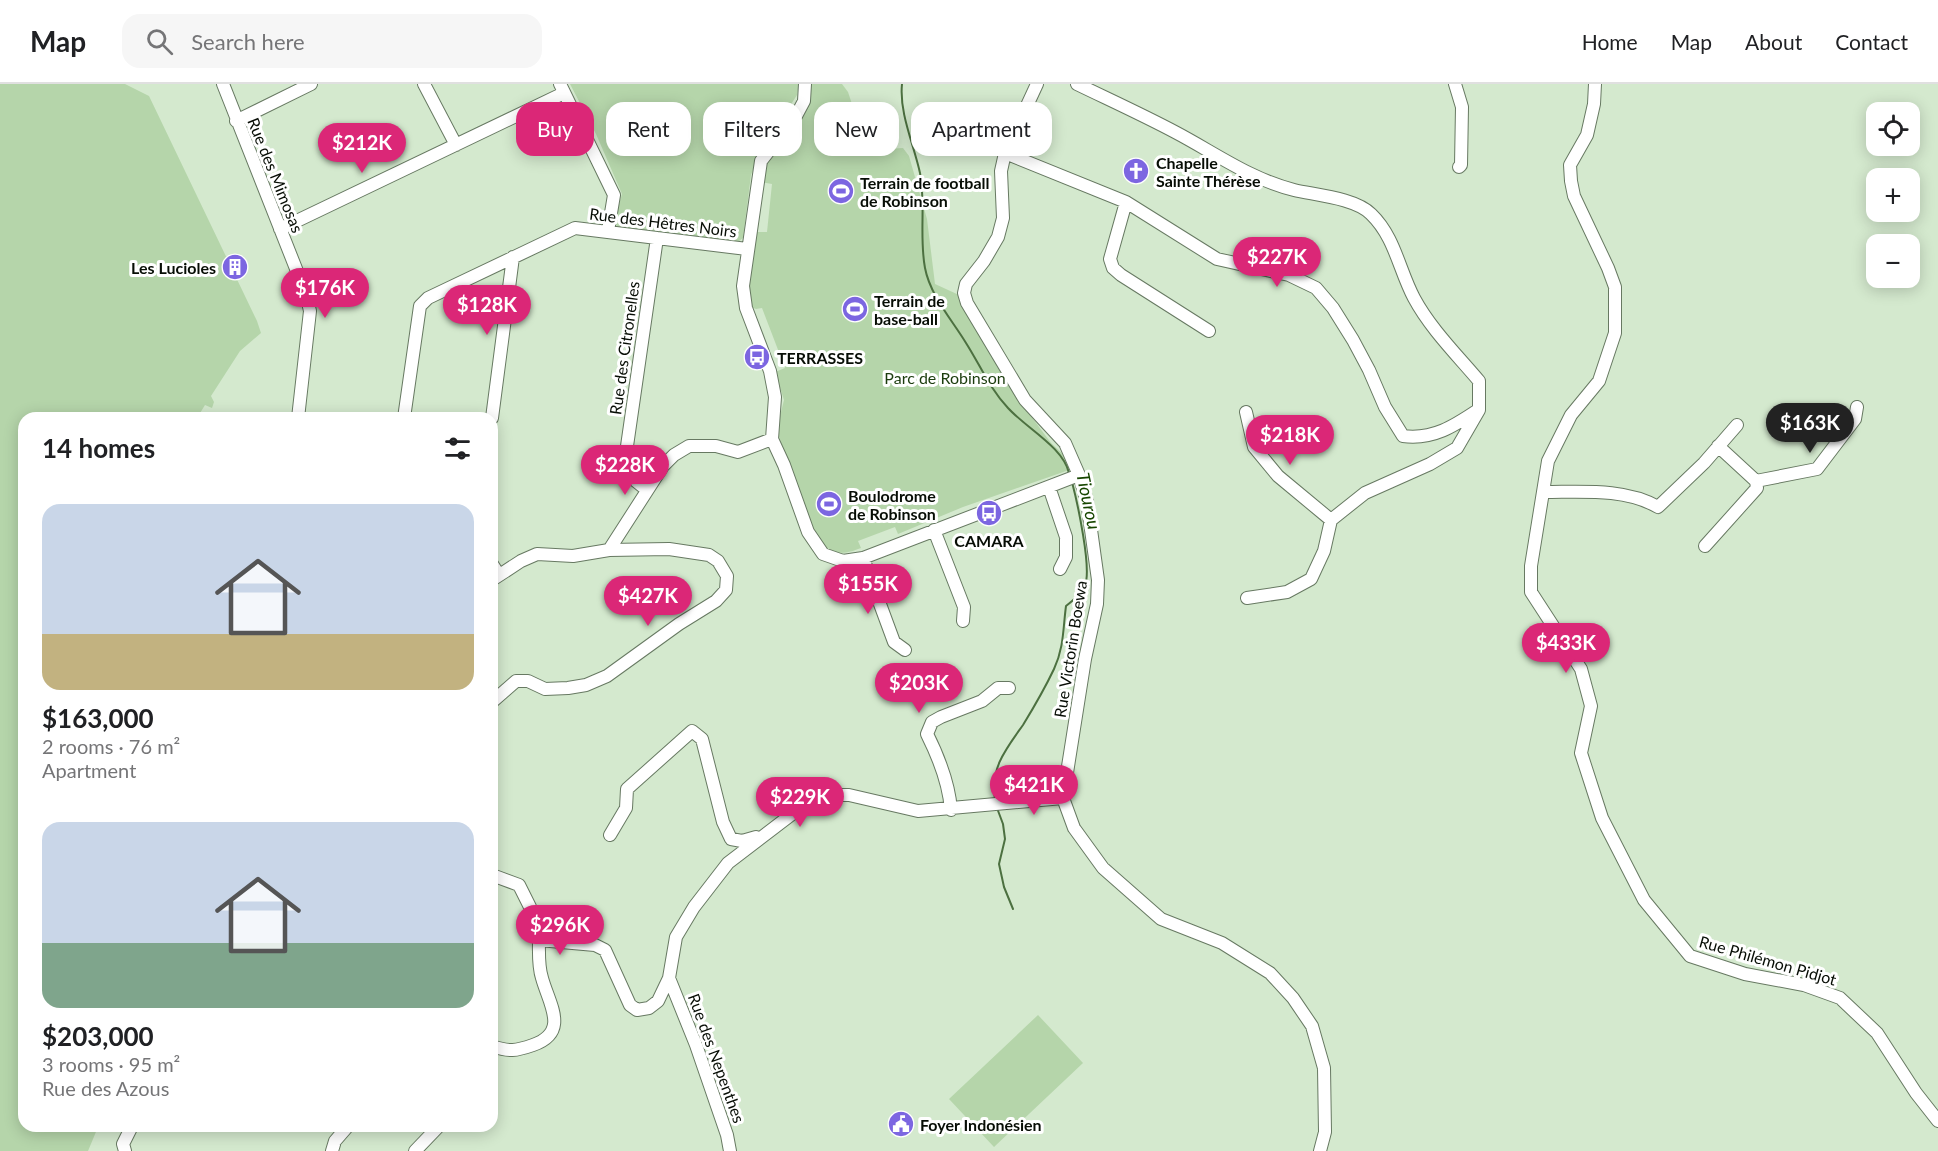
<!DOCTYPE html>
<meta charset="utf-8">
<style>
body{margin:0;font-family:Lato,sans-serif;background:#f6f6f6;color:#202124;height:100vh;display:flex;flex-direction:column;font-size:22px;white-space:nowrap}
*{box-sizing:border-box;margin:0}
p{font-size:20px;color:#757577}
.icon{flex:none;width:33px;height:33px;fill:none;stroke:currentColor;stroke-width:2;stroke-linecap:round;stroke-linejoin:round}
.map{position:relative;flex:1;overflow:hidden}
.drawer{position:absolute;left:18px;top:328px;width:480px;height:720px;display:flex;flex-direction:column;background:#fff;border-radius:18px;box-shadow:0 3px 15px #0003}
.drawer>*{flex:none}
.hud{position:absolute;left:516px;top:18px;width:570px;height:54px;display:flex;gap:12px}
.tools{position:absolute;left:1866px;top:18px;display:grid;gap:12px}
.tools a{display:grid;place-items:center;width:54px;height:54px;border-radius:12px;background:#fff;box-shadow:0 3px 15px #0003;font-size:30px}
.price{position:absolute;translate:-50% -51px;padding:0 14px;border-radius:21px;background:#db2777;color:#fff;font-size:20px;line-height:39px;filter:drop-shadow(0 2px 3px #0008)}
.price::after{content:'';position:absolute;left:50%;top:36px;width:18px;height:14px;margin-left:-9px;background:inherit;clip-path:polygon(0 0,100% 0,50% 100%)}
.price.on{background:#222;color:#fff}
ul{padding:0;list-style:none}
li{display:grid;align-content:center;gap:12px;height:318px;padding:0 24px}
li span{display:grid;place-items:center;height:186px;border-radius:18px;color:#555}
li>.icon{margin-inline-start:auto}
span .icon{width:108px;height:108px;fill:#fffc;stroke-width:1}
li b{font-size:26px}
h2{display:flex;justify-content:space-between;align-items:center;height:72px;padding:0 24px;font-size:26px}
.pill{padding:0 21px;border-radius:18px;background:#fff;box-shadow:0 3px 15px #0003;font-size:21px;line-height:54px}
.pill.on{background:#db2777;color:#fff}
header{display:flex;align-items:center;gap:36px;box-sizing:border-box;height:84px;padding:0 30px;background:#fff;border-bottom:2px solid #e0e0e0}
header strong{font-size:28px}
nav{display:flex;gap:33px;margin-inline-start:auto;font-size:21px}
.search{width:420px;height:54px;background:#f6f6f6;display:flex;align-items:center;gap:15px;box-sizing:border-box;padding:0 21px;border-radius:18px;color:#757577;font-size:22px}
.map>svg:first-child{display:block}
</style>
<header>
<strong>Map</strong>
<div class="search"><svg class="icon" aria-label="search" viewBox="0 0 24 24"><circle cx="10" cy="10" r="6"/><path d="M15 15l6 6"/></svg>Search here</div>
<nav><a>Home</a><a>Map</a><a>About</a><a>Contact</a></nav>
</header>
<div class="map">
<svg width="1938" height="1067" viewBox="0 0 1938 1067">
<rect width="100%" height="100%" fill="#d4e9ce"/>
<path fill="#b5d5aa" d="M 0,0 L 125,0 L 149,12 L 257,237 L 261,249 L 240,267 L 211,312 L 214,318 L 212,324 L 205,321 L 197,334 L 24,334 L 24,1042 L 98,1043 L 88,1067 L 0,1067 Z
M 570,0 L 799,0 L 797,11 L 758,72 L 751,91 L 743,154 L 738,158 L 621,144 L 613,140 L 622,110 L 596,50 Z
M 812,0 L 842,0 L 848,8 L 855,29 L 866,51 L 886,65 L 903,64 L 909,72 L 927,135 L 935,200 L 959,211 L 1013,308 L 1051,359 L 1064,371 L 1072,385 L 963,423 L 898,450 L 895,443 L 858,457 L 861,464 C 841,472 835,470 818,458 L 778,350 L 779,336 L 784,316 L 775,288 L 785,284 L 762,224 L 756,225 L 751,223 L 747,209 L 755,148 L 767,148 L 772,100 L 761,98 L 767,76 L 808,11 Z
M 1038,931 L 1083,979 L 994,1063 L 949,1015 Z"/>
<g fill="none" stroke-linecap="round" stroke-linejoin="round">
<path stroke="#4c7040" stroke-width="2" d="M 902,0 C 899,29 914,61 920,89 C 926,120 919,153 925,184 C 930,211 952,236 966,259 C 980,281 990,305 1008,324 C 1026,344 1063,363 1069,389
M 995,715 C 990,684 1006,665 1023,641 C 1034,623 1045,604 1054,585 C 1064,564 1063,544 1066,522 C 1074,516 1081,510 1085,501 C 1092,485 1077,417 1072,398
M 997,724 L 1003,740 L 1005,755 L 999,780 L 1004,803 L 1013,825"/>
<g stroke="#677962" stroke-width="14">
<path id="minor" d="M 223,0 L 306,210 L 310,227 L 298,334
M 424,0 L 456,61
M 560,0 L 614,111 L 608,147
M 805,0 L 804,17 L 796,32 L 761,77 L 743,202 L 746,224 L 770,287 L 775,313 L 772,355 L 784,381 L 808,448 L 823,470 L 843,477 L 863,474 L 1079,391
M 1037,0 L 1005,69 L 1001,87 L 1003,134 L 998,153 L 984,177 L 966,200 L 964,209 L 967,219 L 1025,316 L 1065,359 L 1079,391 L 1087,417 L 1098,496 L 1097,520 L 1085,575 L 1063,714 L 1074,744 L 1103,784 L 1161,835 L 1222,859 L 1270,889 L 1293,914 L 1312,942 L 1324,984 L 1325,1048 L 1320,1067
M 1077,0 C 1110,16 1143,31 1175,48 C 1215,69 1250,95 1294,106 C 1315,111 1355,114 1371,130 C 1395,153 1399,186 1414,214 C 1430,244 1457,271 1479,297 L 1479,326 L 1457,364 L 1430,380 L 1365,409 L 1331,436 L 1324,467 L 1311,495 L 1287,508 L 1247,514
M 1455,0 L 1462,23 L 1461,81 L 1459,83
M 1595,0 L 1594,20 L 1587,51 L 1570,81 L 1571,97 L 1574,112 L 1608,184 L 1615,203 L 1615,249 L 1599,297 L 1571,331 L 1548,377 L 1531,482 L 1531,508 L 1581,585 L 1591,622 L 1581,669 L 1602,734 L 1644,816 L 1690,872 L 1745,890 L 1804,901 L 1840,914 L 1877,949 L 1916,1009 L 1938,1037
M 236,37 L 311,0
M 1005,69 L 1126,118 L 1217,175 L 1289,191 L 1316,204 L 1333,224 L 1353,256 L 1369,286 L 1385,323 L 1403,352 C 1433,356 1454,342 1478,326
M 1126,118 L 1110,175 L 1113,184 L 1121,191 L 1209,247
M 280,145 L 564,9
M 1246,328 L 1254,363 L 1278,392 L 1331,436
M 404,334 L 420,222 L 428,214 L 575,144 L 747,165
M 492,334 L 513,173
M 1756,397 L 1817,385 L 1855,335 L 1857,323
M 1049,403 L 1066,453 L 1066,473 L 1060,485
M 647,406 L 627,390 L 625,376 L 657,154
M 1545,408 C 1582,408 1625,404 1658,423 L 1704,379 L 1737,341
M 934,446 L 964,523 L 963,537
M 1705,462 L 1757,404 L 1756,397 L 1718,362
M 863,474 L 894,558 L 905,566
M 492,480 L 499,491
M 492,496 L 521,477 L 537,470 L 573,472 L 609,466 L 663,382 L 674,371 L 689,362 L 716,362 L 738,368 L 772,355
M 492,618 L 516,597 L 528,597 L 545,605 L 568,604 L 586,601 L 607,592 L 679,540 L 716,517 L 726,506 L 727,492 L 718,477 L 709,471 L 669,465 L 609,466
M 951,726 C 949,699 939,674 927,650 L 932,638 L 941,633 L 982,617 L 998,604 L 1009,604
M 610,751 L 626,724 L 627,705 L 692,647 L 702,655 L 723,738 L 731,755 L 742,757 L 756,753
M 492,791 L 519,801 L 530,823 L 539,856
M 669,894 L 696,961 L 727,1051 L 730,1067
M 492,962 C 509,968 516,967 533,961 C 570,948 549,920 542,894 C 538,882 539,868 539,856 L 595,861 L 605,866 L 630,921 L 637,926 L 649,924 L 658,917 L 669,894 L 676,853 L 694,823 L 728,779 L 817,711 L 849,711 L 918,727 L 1063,714
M 125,1067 L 123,1060 L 132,1042
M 332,1067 L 335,1057 L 348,1042
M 415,1067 L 439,1042"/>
</g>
<use href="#minor" stroke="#fff" stroke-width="12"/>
</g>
<defs>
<g id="church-disc" transform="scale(1.35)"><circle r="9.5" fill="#7c66e1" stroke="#fff"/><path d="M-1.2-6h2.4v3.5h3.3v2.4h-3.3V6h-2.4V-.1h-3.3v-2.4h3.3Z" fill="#fff"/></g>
<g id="stadium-disc" transform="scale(1.35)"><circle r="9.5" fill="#7c66e1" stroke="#fff"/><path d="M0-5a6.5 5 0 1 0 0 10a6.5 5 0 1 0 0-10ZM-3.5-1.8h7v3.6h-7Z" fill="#fff"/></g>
<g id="building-disc" transform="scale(1.35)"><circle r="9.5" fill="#7c66e1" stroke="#fff"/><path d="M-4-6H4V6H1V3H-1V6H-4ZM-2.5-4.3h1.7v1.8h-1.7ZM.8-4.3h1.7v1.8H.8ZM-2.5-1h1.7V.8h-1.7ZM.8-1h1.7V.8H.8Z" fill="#fff"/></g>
<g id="bus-disc" transform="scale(1.35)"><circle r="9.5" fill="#7c66e1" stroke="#fff"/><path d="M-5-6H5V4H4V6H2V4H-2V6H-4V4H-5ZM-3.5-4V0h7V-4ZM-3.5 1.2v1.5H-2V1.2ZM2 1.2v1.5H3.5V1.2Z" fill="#fff"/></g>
<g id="civic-disc" transform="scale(1.35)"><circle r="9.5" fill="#7c66e1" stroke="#fff"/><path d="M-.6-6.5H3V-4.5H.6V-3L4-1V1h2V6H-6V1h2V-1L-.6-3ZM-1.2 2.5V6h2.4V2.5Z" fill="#fff"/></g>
</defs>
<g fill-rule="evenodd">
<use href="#church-disc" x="1136" y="87"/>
<use href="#stadium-disc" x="841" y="107"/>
<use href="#building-disc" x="235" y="183"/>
<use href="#stadium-disc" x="855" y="225"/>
<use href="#bus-disc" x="757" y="273"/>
<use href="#stadium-disc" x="829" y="420"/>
<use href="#bus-disc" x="989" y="429"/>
<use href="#civic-disc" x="901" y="1040"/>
</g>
<g text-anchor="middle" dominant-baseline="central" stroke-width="6" stroke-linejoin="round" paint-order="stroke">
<g font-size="16" font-weight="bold" fill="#070d05" stroke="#fff" text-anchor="start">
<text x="1156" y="78">Chapelle<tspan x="1156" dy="18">Sainte Thérèse</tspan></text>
<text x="860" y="98">Terrain de football<tspan x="860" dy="18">de Robinson</tspan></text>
<text x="216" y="183" text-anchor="end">Les Lucioles</text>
<text x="874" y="216">Terrain de<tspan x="874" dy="18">base-ball</tspan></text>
<text x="777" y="273">TERRASSES</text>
<text x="848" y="411">Boulodrome<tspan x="848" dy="18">de Robinson</tspan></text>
<text x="989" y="456" text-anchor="middle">CAMARA</text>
<text x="920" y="1040">Foyer Indonésien</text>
</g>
<g font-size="16" fill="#070d05" stroke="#fff">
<text transform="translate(276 91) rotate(68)">Rue des Mimosas</text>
<text transform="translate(663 138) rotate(7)">Rue des Hêtres Noirs</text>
<text transform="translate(624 264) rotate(-82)">Rue des Citronelles</text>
<text transform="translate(1070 565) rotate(-81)">Rue Victorin Boewa</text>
<text transform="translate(1768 876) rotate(16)">Rue Philémon Pidjot</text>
<text transform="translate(717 974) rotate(70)">Rue des Nepenthes</text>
</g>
<g font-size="16" fill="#1b3c0d" stroke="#fff">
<text x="945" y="293">Parc de Robinson</text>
</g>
<g font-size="18" font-style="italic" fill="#174600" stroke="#fff">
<text transform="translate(1089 417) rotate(78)">Tiourou</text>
</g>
</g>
</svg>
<div class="tools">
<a><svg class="icon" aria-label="locate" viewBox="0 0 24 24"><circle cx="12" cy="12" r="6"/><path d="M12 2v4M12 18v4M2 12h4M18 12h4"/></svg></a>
<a>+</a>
<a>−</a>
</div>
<b class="price" style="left:362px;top:90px">$212K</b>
<b class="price" style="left:1277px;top:204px">$227K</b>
<b class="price" style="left:325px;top:235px">$176K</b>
<b class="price" style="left:487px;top:252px">$128K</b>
<b class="price on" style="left:1810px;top:370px">$163K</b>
<b class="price" style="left:1290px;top:382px">$218K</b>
<b class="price" style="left:625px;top:412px">$228K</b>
<b class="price" style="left:868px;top:531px">$155K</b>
<b class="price" style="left:648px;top:543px">$427K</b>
<b class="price" style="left:1566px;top:590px">$433K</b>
<b class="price" style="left:919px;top:630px">$203K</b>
<b class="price" style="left:1034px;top:732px">$421K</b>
<b class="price" style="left:800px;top:744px">$229K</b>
<b class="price" style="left:560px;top:872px">$296K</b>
<div class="hud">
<a class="pill on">Buy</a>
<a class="pill">Rent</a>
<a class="pill">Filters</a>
<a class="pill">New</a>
<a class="pill">Apartment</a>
</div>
<section class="drawer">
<h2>14 homes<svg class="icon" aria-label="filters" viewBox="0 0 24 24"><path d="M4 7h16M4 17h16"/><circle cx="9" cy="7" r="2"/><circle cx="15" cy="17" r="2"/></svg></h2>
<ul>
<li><span style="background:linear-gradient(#c9d6e8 70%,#c2b280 0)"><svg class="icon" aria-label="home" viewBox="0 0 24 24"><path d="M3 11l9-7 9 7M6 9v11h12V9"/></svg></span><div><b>$163,000</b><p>2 rooms · 76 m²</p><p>Apartment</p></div></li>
<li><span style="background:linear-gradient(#c9d6e8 65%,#7fa58c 0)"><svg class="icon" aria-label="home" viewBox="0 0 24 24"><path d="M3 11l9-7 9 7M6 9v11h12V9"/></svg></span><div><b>$203,000</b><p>3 rooms · 95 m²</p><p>Rue des Azous</p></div></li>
</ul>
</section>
</div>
